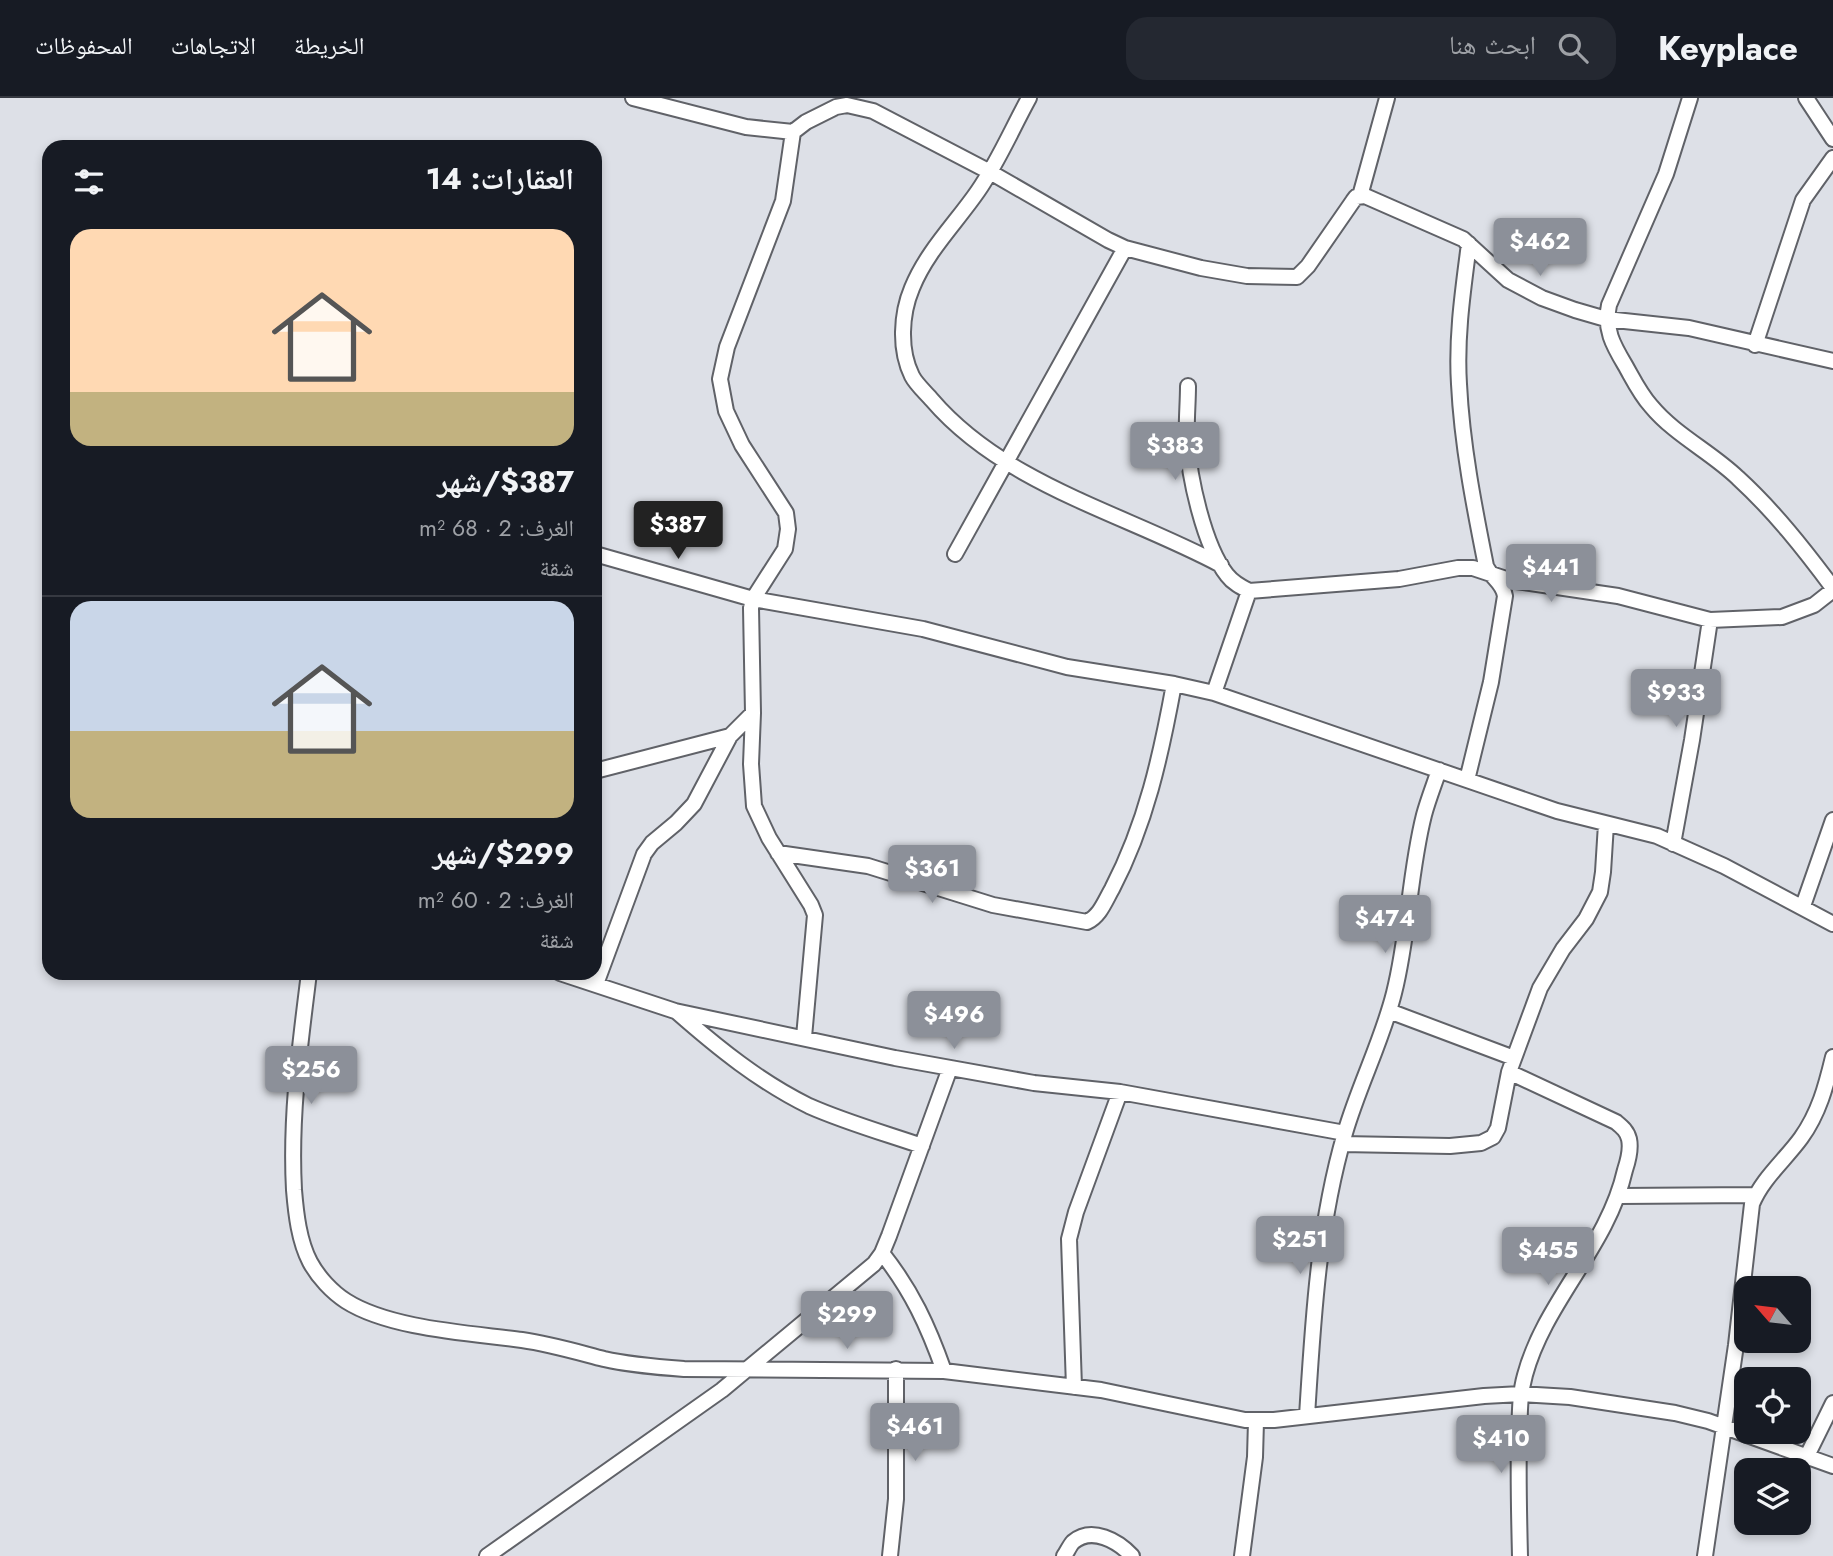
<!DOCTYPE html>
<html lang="ar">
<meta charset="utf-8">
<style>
body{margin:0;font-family:Jost,"Noto Naskh Arabic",sans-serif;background:#242831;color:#f1f3f6;direction:rtl;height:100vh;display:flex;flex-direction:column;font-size:26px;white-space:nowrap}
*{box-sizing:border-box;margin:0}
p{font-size:23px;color:#9ea1a6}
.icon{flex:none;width:38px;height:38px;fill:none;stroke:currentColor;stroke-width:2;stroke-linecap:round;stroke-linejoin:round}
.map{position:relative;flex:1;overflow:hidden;direction:ltr}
.side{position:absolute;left:42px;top:42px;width:560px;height:840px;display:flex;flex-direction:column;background:#171b24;border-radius:21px;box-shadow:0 4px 10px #0003;direction:rtl}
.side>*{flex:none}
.needle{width:46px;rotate:298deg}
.buttons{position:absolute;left:1734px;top:1178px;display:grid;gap:14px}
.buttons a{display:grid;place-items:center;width:77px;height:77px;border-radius:14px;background:#171b24;box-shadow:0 4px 10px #0003;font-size:35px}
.price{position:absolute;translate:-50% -60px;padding:0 16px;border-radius:7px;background:#8c9099;color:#fff;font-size:23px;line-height:46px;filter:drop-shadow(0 2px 4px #0008)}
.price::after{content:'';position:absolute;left:50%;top:42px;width:21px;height:16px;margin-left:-10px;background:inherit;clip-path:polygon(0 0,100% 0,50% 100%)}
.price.active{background:#222;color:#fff}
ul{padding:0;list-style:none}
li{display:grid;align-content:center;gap:14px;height:371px;padding:0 28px}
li+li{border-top:2px solid #363941}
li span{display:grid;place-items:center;height:217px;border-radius:21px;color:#555}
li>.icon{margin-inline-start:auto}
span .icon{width:126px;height:126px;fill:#fffc;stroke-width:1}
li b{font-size:30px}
h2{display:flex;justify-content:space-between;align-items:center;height:84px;padding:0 28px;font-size:30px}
header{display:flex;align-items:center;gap:42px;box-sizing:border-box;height:98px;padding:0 35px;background:#171b24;border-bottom:2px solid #363941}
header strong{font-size:33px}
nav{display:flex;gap:38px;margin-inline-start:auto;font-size:24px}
.search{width:490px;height:63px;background:#242831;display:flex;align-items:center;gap:18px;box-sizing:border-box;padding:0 24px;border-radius:21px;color:#9ea1a6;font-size:26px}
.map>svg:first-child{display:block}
</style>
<header>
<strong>Keyplace</strong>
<div class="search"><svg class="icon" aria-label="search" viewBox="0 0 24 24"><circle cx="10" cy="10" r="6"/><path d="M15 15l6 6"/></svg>ابحث هنا</div>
<nav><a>الخريطة</a><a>الاتجاهات</a><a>المحفوظات</a></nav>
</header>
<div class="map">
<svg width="1833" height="1458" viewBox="0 0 1833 1458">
<rect width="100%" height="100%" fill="#dde0e7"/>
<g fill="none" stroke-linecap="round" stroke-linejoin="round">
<g stroke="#606268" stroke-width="18">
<path id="street" d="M 633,0 L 746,29 L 793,34 L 806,24 L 836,9 L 847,7 L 873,13 L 990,74 L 1108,142 L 1125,150 L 1201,170 L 1247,178 L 1297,179 L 1308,168 L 1353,103 L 1356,99 L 1365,98 L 1463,141 L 1508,182 L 1542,200 L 1575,212 L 1606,221 L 1689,230 L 1833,263
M 1029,0 C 1012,31 998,64 978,93 C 956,125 927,153 912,190 C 901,216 899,252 912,278 C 916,286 926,295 932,302 C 1005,387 1126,416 1221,467
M 1690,0 L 1666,76 L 1609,207 C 1604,231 1613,247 1625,267 C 1633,281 1640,296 1651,308 C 1675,337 1711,354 1738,380 C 1774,413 1804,451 1833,490
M 1806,0 L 1833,41
M 793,34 L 783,103 L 727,249 L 720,281 L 726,313 L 742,347 L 786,415 L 788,431 L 785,451 L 753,501 L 751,510 L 753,615 L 751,666 L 754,708 L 769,740 L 811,807 L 815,817 L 804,939
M 1360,98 L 1387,0
M 1755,247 L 1803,102 L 1833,60
M 1188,288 C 1188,306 1186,324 1187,342 C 1189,379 1204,448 1227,477 C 1233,485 1241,489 1249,493 L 1399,481 L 1458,470 L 1473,470 L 1509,482 L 1618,498 L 1710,522 L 1782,519 L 1814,507 L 1833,492
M 595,456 L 753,501 L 923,531 L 1067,569 L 1174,586 L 1214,595 L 1557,713 L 1657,738 L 1724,768 L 1833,826
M 955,456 L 1125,150
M 1214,595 L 1249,493
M 595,673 L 730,638
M 1467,682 L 1491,584 L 1505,498 C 1503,484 1491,480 1486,468 C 1474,408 1462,347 1459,286 C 1456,239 1463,192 1469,146
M 1673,746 L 1692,642 L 1710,522
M 778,755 L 868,768 L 993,807 L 1087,824 C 1100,818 1105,803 1112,791 C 1146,726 1161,657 1174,586
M 1803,808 L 1833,722
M 309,875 C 300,947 290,1019 294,1092 C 296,1116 299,1143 310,1164 C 318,1179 332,1194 346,1203 C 390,1231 470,1235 522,1242 C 550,1246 577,1254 604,1261 C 630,1267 657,1269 684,1271 L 944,1273 L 1101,1292 L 1245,1322 L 1274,1322 L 1484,1298 L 1521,1296 L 1570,1299 L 1675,1315 L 1708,1323 L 1833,1368
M 560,875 L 675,913 L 895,960 L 1034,985 L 1120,994 L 1345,1035
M 596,886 L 644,756 L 652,745 L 676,725 L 694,706 L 730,638 L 753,615
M 1389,913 L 1514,960
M 677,914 C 718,950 760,984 809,1008 C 845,1024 884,1035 922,1048
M 1509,974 L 1616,1024 C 1622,1029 1627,1033 1629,1041 C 1631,1050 1628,1063 1625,1072 C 1608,1148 1545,1203 1525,1277 C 1519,1298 1520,1319 1519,1341 C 1518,1380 1519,1419 1520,1458
M 1342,1046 L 1450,1048 L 1481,1045 L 1493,1039 L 1498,1030 L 1509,974 L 1540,890 L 1563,851 L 1586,821 L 1600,794 L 1603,774 L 1606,726
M 1619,1098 L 1756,1097
M 882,1155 C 912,1193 928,1228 944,1273
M 1074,1289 L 1069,1141 L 1076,1114 L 1120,994
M 1307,1318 C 1313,1223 1318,1127 1345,1035 C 1359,987 1382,943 1394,895 C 1409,836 1409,776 1424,717 C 1428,702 1434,687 1439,672
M 1806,1360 L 1833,1305
M 487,1458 L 722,1292 L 874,1166 L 882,1155 L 889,1138 L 950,970
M 890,1458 L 896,1401 L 896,1271
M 1064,1458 C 1067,1454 1070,1447 1073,1444 C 1092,1428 1118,1443 1132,1458
M 1242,1458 L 1255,1359 L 1256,1323
M 1705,1458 L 1736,1247 L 1752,1106 C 1762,1081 1785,1062 1801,1040 C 1819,1015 1826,988 1833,959"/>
</g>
<use href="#street" stroke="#fff" stroke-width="14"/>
</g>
</svg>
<div class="buttons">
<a><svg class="needle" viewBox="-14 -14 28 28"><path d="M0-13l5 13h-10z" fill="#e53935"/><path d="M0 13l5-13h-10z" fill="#9ea1a6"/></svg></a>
<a><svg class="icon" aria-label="locate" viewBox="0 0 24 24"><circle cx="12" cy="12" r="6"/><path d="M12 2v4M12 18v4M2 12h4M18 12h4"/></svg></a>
<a><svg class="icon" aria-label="layers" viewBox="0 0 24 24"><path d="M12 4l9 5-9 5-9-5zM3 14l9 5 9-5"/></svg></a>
</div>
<b class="price" style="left:1540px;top:180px">$462</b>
<b class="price" style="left:1175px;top:384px">$383</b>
<b class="price active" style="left:678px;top:463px">$387</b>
<b class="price" style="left:1551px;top:506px">$441</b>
<b class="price" style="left:1676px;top:631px">$933</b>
<b class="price" style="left:932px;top:807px">$361</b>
<b class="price" style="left:1385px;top:857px">$474</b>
<b class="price" style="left:954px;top:953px">$496</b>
<b class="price" style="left:311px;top:1008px">$256</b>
<b class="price" style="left:1300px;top:1178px">$251</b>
<b class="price" style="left:1548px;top:1189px">$455</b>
<b class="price" style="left:847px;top:1253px">$299</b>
<b class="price" style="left:915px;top:1365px">$461</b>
<b class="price" style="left:1501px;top:1377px">$410</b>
<section class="side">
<h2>العقارات: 14<svg class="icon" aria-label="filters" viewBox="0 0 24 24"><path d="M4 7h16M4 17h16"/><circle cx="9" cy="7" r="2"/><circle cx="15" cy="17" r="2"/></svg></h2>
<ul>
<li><span style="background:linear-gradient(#ffd9b3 75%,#c2b280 0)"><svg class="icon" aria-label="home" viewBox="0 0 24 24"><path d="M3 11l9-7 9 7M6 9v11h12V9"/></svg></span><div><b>$387/شهر</b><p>الغرف: 2 · 68 m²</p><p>شقة</p></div></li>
<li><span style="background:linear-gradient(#c9d6e8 60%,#c2b280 0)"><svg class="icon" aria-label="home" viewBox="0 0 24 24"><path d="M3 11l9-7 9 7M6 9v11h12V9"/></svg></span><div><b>$299/شهر</b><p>الغرف: 2 · 60 m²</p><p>شقة</p></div></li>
</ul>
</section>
</div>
